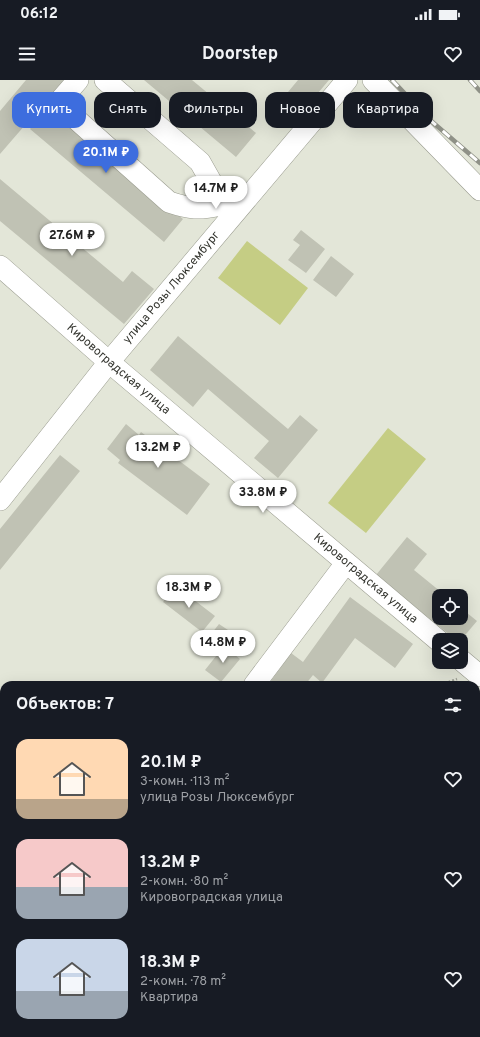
<!DOCTYPE html>
<html lang="ru">
<meta charset="utf-8">
<style>
body{margin:0;font-family:Overpass,sans-serif;background:#20242c;color:#f1f3f6;height:100vh;display:flex;flex-direction:column;font-size:15px;white-space:nowrap}
*{box-sizing:border-box;margin:0}
p{font-size:13px;color:#9ea1a6}
.icon{flex:none;width:22px;height:22px;fill:none;stroke:currentColor;stroke-width:2;stroke-linecap:round;stroke-linejoin:round}
.map{position:relative;flex:1;overflow:hidden}
.details{position:absolute;left:0px;top:601px;width:480px;height:356px;display:flex;flex-direction:column;background:#171b24;border-radius:12px 12px 0 0;box-shadow:0 4px 16px #0002}
.details>*{flex:none}
.banner{position:absolute;left:12px;top:12px;width:456px;height:36px;display:flex;gap:8px}
.controls{position:absolute;left:432px;top:509px;display:grid;gap:8px}
.controls a{display:grid;place-items:center;width:36px;height:36px;border-radius:8px;background:#171b24;box-shadow:0 4px 16px #0002;font-size:20px}
.price{position:absolute;translate:-50% -34px;padding:0 9px;border-radius:14px;background:#fff;color:#222;font-size:13px;line-height:26px;filter:drop-shadow(0 1px 2px #0008)}
.price::after{content:'';position:absolute;left:50%;top:24px;width:12px;height:9px;margin-left:-6px;background:inherit;clip-path:polygon(0 0,100% 0,50% 100%)}
.price.on{background:#3d6dde;color:#fff}
ul{padding:0;list-style:none}
li{display:flex;align-items:center;gap:12px;height:100px;padding:0 16px}
li span{display:grid;place-items:center;flex:none;width:112px;height:80px;border-radius:12px;color:#555}
li>.icon{margin-inline-start:auto}
span .icon{width:48px;height:48px;fill:#fffc;stroke-width:1}
li b{font-size:17px}
h2{display:flex;justify-content:space-between;align-items:center;height:48px;padding:0 16px;font-size:17px}
.chip{padding:0 14px;border-radius:12px;background:#171b24;box-shadow:0 4px 16px #0002;font-size:14px;line-height:36px}
.chip.on{background:#3d6dde;color:#fff}
.status{display:flex;justify-content:space-between;align-items:center;height:28px;padding:0 20px;background:#171b24;direction:ltr}
.status svg{height:11px;fill:currentColor}
header{display:flex;justify-content:space-between;align-items:center;height:52px;padding:0 16px;background:#171b24;font-size:18px;font-weight:700}
.map>svg:first-child{display:block}
</style>
<div class="status"><b>06:12</b><svg viewBox="0 0 49 12"><path d="M0 12V9h3v3zM5 12V6h3v6zM10 12V3h3v9zM15 12V0h3v12zM26 1h20v11H26zM47 4h2v5h-2z"/></svg></div>
<header><svg class="icon" aria-label="menu" viewBox="0 0 24 24"><path d="M4 6h16M4 12h16M4 18h16"/></svg>Doorstep<svg class="icon" aria-label="heart" viewBox="0 0 24 24"><path d="M12 20l-8-8c-3-5 5-10 8-4 3-6 11-1 8 4z"/></svg></header>
<div class="map">
<svg width="480" height="957" viewBox="0 0 480 957">
<rect width="100%" height="100%" fill="#e3e6d8"/>
<path fill="#c5cd84" d="M 247,161 L 308,208 L 280,245 L 218,198 Z
M 388,348 L 426,379 L 366,453 L 328,423 Z"/>
<path fill="#c0c2b4" d="M 26,0 L 64,0 L 0,74 L 0,31 Z
M 144,0 L 192,0 L 256,53 L 236,77 Z
M 298,0 L 329,0 L 301,33 L 283,18 Z
M 49,26 L 183,139 L 164,162 L 30,49 Z
M 0,99 L 123,202 L 132,191 L 154,209 L 124,244 L 0,141 Z
M 301,150 L 325,169 L 306,193 L 288,180 L 300,165 L 293,160 Z
M 331,176 L 354,194 L 336,217 L 313,200 Z
M 178,256 L 288,349 L 300,335 L 318,350 L 278,398 L 254,378 L 269,361 L 208,309 L 193,327 L 150,290 Z
M 126,344 L 139,355 L 141,352 L 210,404 L 187,435 L 118,383 L 120,380 L 107,369 Z
M 60,375 L 80,391 L 0,490 L 0,449 Z
M 407,457 L 427,474 L 414,490 L 446,516 L 439,516 L 439,538 L 461,538 L 461,528 L 477,541 L 461,560 L 456,560 L 376,495 Z
M 176,506 L 215,536 L 202,552 L 163,522 Z
M 350,517 L 413,564 L 395,588 L 355,558 L 322,603 L 313,595 L 305,605 L 268,605 L 291,573 L 303,582 Z
M 219,544 L 231,552 L 224,562 L 212,553 Z
M 224,566 L 240,579 L 221,602 L 205,590 Z
M 476,948 L 480,952 L 480,957 L 453,957 L 456,953 L 476,953 Z
M 251,953 L 271,953 L 276,957 L 247,957 Z
M 310,953 L 314,953 L 318,957 L 307,957 Z"/>
<g fill="none" stroke-linecap="round" stroke-linejoin="round">
<g stroke="#9a9c8f" stroke-width="22">
<g id="minor">
<path d="M 78,0 L 58,23 L 169,122 C 190,129 199,130 220,125"/>
<path d="M 105,0 L 200,82 L 213,105 L 220,125 L 232,133"/>
<path d="M 373,0 L 480,110"/>
<path id="s1" d="M 0,186 L 109,282 L 439,561"/>
<path id="s2" d="M 0,420 L 109,282 L 347,0"/>
<path d="M 461,580 L 480,596"/>
<path d="M 254,605 L 346,483"/>
<path d="M 476,833 L 480,823"/>
<path d="M 426,953 L 431,957"/>
<path d="M 375,957 L 379,953"/>
</g>
</g>
<path stroke="#9fa196" stroke-width="2.5" stroke-dasharray="2 2" stroke-linecap="butt" d="M 441,605 L 457,599
M 476,623 L 480,630"/>
<use href="#minor" stroke="#fff" stroke-width="21"/>
<g stroke="#8f9187" stroke-width="4.5">
<path id="rail" d="M 392,0 L 430,40 L 480,83
M 470,0 L 480,11"/>
</g>
<use href="#rail" stroke="#fff" stroke-width="3" stroke-dasharray="9" stroke-linecap="butt"/>
</g>
<g text-anchor="middle" dominant-baseline="central" stroke-width="4" stroke-linejoin="round" paint-order="stroke">
<g font-size="12" fill="#33342e" stroke="#fff">
<text stroke="none"><textPath href="#s2" startOffset="273">улица Розы Люксембург</textPath></text>
<text stroke="none"><textPath href="#s1" startOffset="157">Кировоградская улица</textPath></text>
<text stroke="none"><textPath href="#s1" startOffset="481">Кировоградская улица</textPath></text>
</g>
</g>
</svg>
<div class="controls">
<a><svg class="icon" aria-label="locate" viewBox="0 0 24 24"><circle cx="12" cy="12" r="6"/><path d="M12 2v4M12 18v4M2 12h4M18 12h4"/></svg></a>
<a><svg class="icon" aria-label="layers" viewBox="0 0 24 24"><path d="M12 4l9 5-9 5-9-5zM3 14l9 5 9-5"/></svg></a>
</div>
<b class="price on" style="left:106px;top:94px">20.1M ₽</b>
<b class="price" style="left:216px;top:130px">14.7M ₽</b>
<b class="price" style="left:72px;top:177px">27.6M ₽</b>
<b class="price" style="left:158px;top:389px">13.2M ₽</b>
<b class="price" style="left:263px;top:434px">33.8M ₽</b>
<b class="price" style="left:189px;top:529px">18.3M ₽</b>
<b class="price" style="left:223px;top:584px">14.8M ₽</b>
<div class="banner">
<a class="chip on">Купить</a>
<a class="chip">Снять</a>
<a class="chip">Фильтры</a>
<a class="chip">Новое</a>
<a class="chip">Квартира</a>
</div>
<section class="details">
<h2>Объектов: 7<svg class="icon" aria-label="filters" viewBox="0 0 24 24"><path d="M4 7h16M4 17h16"/><circle cx="9" cy="7" r="2"/><circle cx="15" cy="17" r="2"/></svg></h2>
<ul>
<li><span style="background:linear-gradient(#ffd9b3 75%,#b9a48a 0)"><svg class="icon" aria-label="home" viewBox="0 0 24 24"><path d="M3 11l9-7 9 7M6 9v11h12V9"/></svg></span><div><b>20.1M ₽</b><p>3-комн. · 113 m²</p><p>улица Розы Люксембург</p></div><svg class="icon" aria-label="heart" viewBox="0 0 24 24"><path d="M12 20l-8-8c-3-5 5-10 8-4 3-6 11-1 8 4z"/></svg></li>
<li><span style="background:linear-gradient(#f6c9c9 60%,#9aa5b1 0)"><svg class="icon" aria-label="home" viewBox="0 0 24 24"><path d="M3 11l9-7 9 7M6 9v11h12V9"/></svg></span><div><b>13.2M ₽</b><p>2-комн. · 80 m²</p><p>Кировоградская улица</p></div><svg class="icon" aria-label="heart" viewBox="0 0 24 24"><path d="M12 20l-8-8c-3-5 5-10 8-4 3-6 11-1 8 4z"/></svg></li>
<li><span style="background:linear-gradient(#c9d6e8 65%,#9aa5b1 0)"><svg class="icon" aria-label="home" viewBox="0 0 24 24"><path d="M3 11l9-7 9 7M6 9v11h12V9"/></svg></span><div><b>18.3M ₽</b><p>2-комн. · 78 m²</p><p>Квартира</p></div><svg class="icon" aria-label="heart" viewBox="0 0 24 24"><path d="M12 20l-8-8c-3-5 5-10 8-4 3-6 11-1 8 4z"/></svg></li>
</ul>
</section>
</div>
